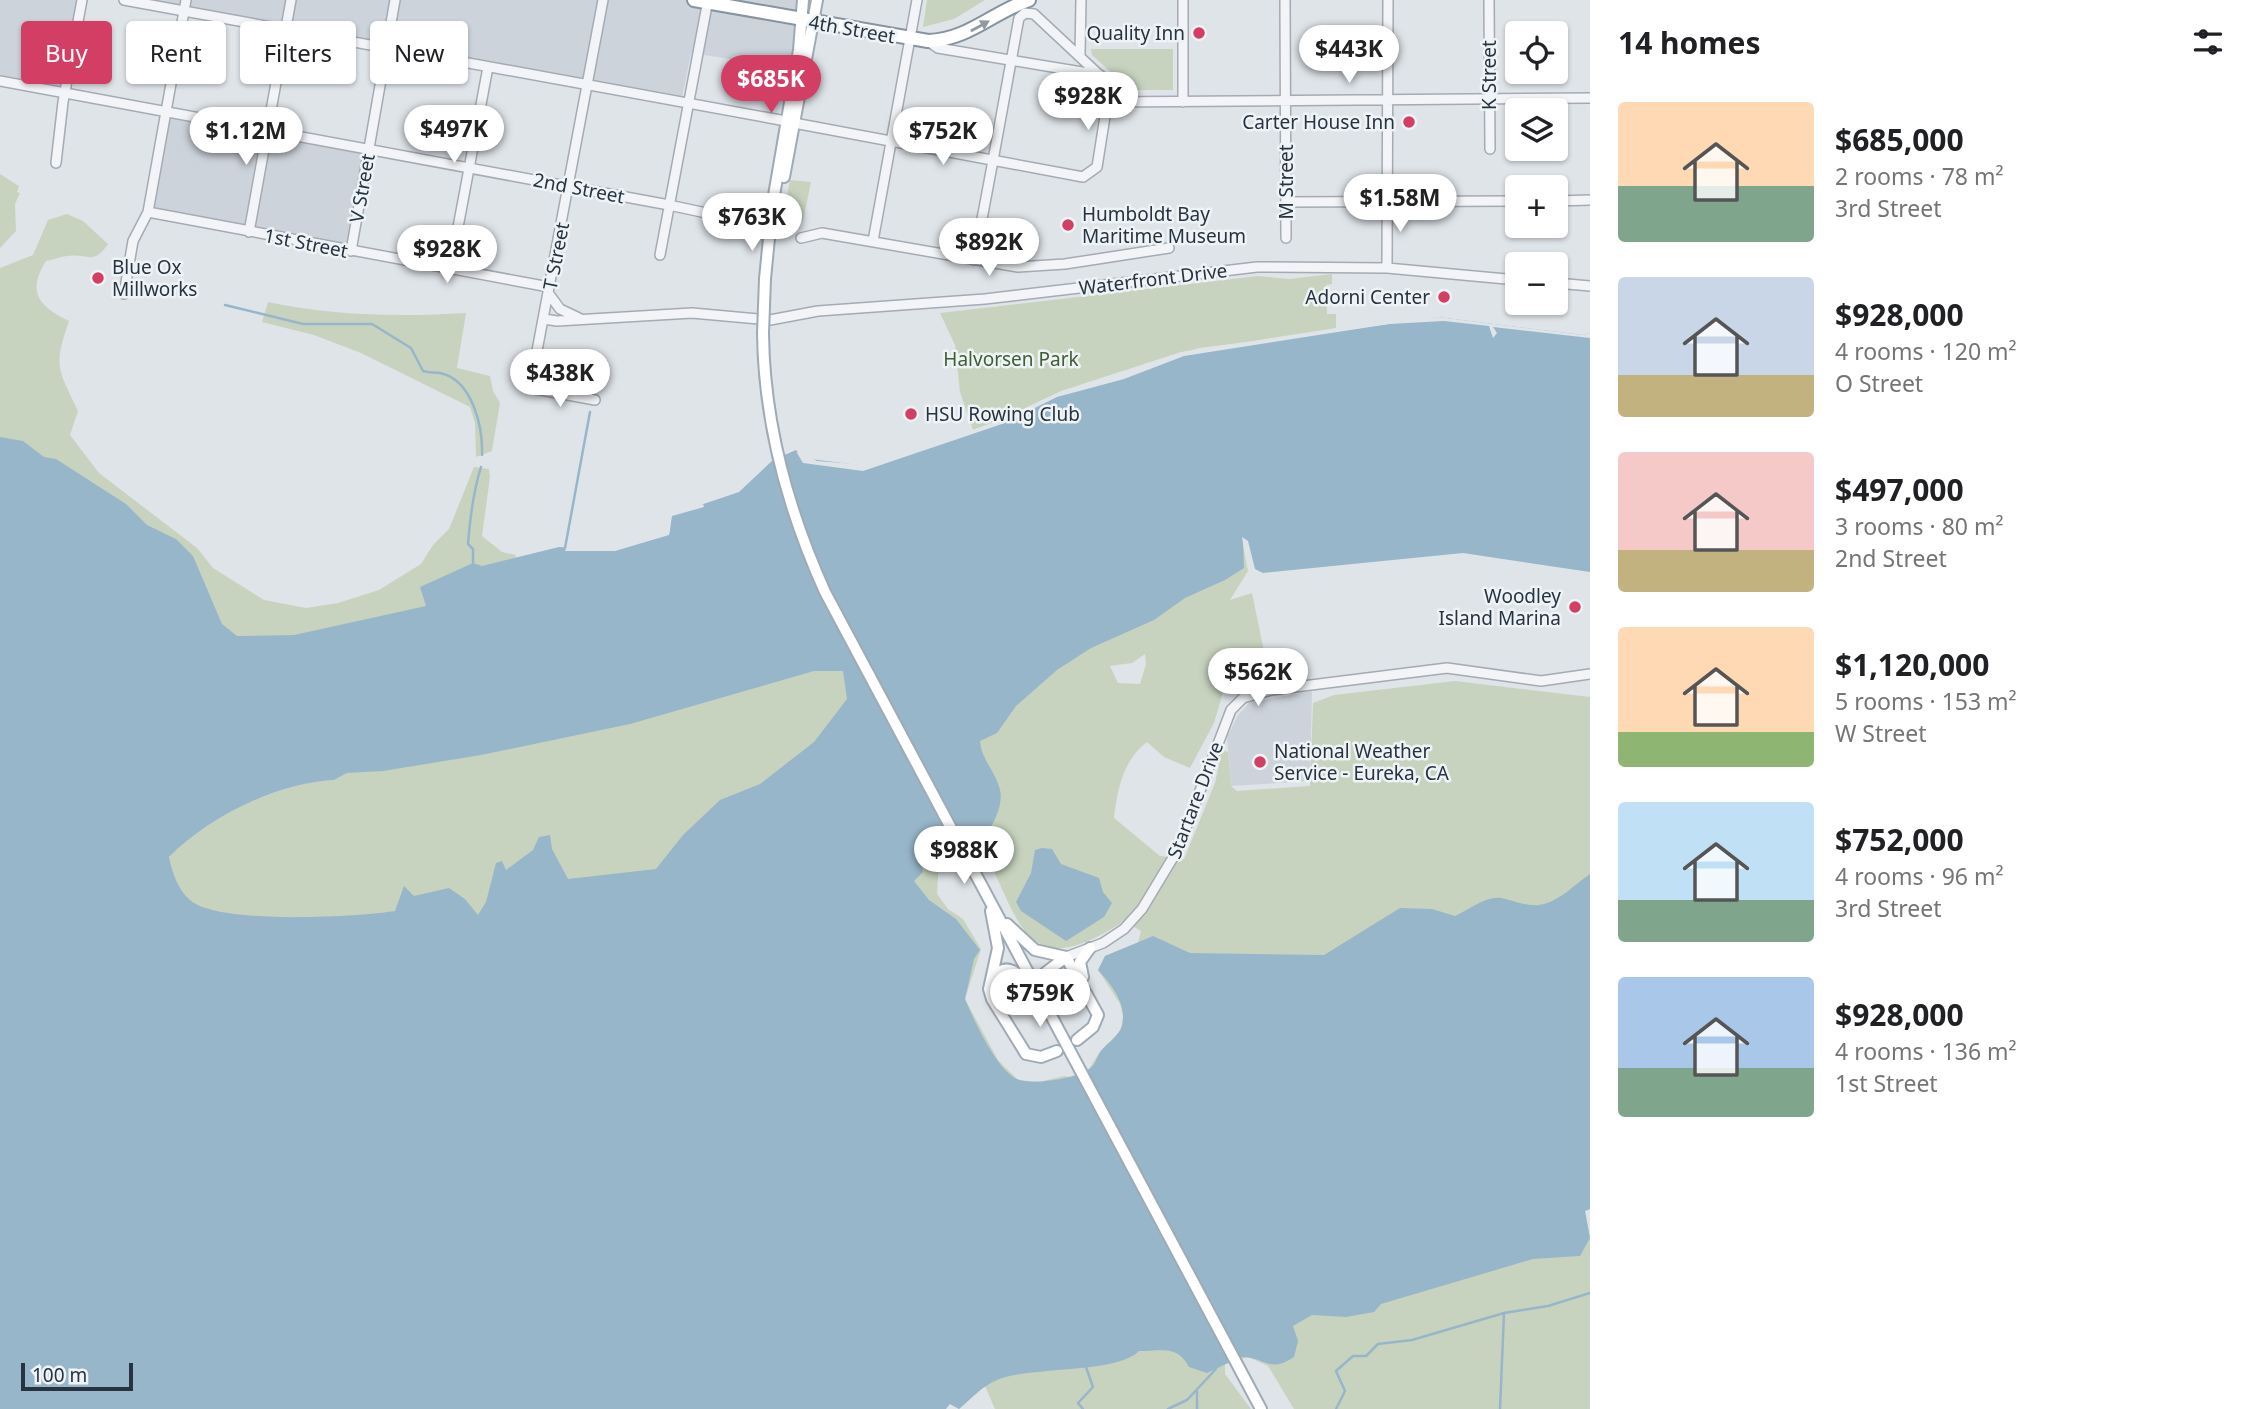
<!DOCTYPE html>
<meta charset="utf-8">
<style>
body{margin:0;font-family:"Noto Sans",sans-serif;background:#f6f6f6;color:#202124;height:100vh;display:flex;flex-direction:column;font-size:26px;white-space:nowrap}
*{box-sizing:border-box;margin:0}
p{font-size:23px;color:#757577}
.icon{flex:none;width:38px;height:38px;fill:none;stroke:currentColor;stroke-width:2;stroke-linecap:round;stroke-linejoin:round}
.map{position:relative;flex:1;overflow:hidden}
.panel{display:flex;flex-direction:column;background:#fff;width:665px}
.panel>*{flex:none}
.banner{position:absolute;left:21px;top:21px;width:665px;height:63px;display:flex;gap:14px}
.buttons{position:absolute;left:1505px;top:21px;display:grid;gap:14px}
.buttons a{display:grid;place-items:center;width:63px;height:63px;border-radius:7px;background:#fff;box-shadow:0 2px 5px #0004;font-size:35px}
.scale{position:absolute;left:21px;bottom:18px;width:112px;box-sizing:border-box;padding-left:7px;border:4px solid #273340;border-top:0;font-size:19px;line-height:24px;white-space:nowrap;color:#273340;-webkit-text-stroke:5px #eef3f6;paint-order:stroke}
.price{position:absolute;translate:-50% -60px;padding:0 16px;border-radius:24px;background:#fff;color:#222;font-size:23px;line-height:46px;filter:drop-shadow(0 2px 4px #0008)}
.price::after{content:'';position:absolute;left:50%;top:42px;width:21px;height:16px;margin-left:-10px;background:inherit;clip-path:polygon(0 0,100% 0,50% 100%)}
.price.current{background:#d33e65;color:#fff}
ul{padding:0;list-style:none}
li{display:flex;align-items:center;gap:21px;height:175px;padding:0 28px}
li span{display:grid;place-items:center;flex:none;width:196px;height:140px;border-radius:7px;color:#555}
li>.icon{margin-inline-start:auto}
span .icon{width:84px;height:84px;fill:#fffc;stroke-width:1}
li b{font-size:30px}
h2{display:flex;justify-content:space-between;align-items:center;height:84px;padding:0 28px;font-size:30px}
.chip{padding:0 24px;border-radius:7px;background:#fff;box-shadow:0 2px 5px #0004;font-size:24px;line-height:63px}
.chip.current{background:#d33e65;color:#fff}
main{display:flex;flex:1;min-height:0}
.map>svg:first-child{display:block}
</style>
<main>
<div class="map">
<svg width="1590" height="1409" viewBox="0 0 1590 1409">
<rect width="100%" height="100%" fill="#dfe4e9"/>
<path fill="#cdd3db" d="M 0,0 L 77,0 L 60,86 L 0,75 Z
M 145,0 L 800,0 L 794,69 L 691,53 L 682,98 Z
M 169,118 L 366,153 L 347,246 L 151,210 Z
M 1312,691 L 1310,781 L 1231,786 L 1227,737 L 1238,715 L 1249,703 Z"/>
<path fill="#c7d3bf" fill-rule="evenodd" d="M 927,0 L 985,0 L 954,19 L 923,27 Z
M 1173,49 L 1173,90 L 1131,90 L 1092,55 L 1091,49 Z
M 0,174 L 19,186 L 17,192 L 20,193 L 15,204 L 16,231 L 0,248 Z
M 790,180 L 811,182 L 803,221 L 783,217 Z
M 67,214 L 83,221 L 108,244 C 93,266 88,253 68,256 C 61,256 54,260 46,261 C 26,293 40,307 69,321 C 53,367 58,368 78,411 L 70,435 L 99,473 L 197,548 L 213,568 L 264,600 L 306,608 L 338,603 L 379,590 L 421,564 L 433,545 L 449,529 L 474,467 L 489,469 L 490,477 L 482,536 L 502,552 L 516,555 L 515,560 L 566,548 L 565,551 L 570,553 L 615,551 L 669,535 L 672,516 L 704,507 L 703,504 L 742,494 L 779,463 L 787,493 L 660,545 L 511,579 L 432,605 L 427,613 L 246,672 L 198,677 L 181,687 L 116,695 L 80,693 L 67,683 L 58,685 L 54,677 L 18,642 L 0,618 L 0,268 L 33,255 L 48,220 Z
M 1332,274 L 1332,284 L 1326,285 L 1327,314 L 1336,314 L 1336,331 L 1199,348 L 1137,367 L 973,430 L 960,392 L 955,345 L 940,313 L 1258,276 L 1289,279 Z
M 268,302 C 332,316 401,317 466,313 L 457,368 L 490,376 L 493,391 L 500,403 L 492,451 L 476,457 L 475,423 L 470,407 L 361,353 L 314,335 L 262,322 Z
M 1243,541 L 1248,571 L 1230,600 L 1252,593 L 1268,671 L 1244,676 L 1229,672 L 1214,723 L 1190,768 L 1164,757 L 1147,742 C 1124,759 1117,789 1114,818 L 1160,856 L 1184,859 L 1215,783 L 1222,750 L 1228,752 L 1231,786 L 1237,791 L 1310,786 L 1313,703 L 1334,695 L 1455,681 L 1590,697 L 1590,944 L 0,1409 L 169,857 C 209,817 276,783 334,780 L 347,773 L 834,656 L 955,729 ZM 1145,654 L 1146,664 L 1140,684 L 1118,683 L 1110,666 L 1132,663 ZM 980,843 C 1021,919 1022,988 1124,921 L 1141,931 L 1138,943 L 1105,956 L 1098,970 L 1120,1004 L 1123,1016 L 1121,1030 L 1100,1052 L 1088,1070 L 1072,1077 L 1064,1076 L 1039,1082 L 1018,1080 L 998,1060 L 965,999 L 981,949 L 963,919 L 948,909 L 937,894 L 939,861 C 955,864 970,856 980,843 Z
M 1590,1209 L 1585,1211 L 1590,1238 L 1590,1409 L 1294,1409 L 1268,1366 L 1248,1357 L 1225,1364 L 1225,1374 L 1251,1409 L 995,1409 L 985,1386 L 959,1409 L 950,1404 L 910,1409 L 930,1398 Z"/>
<path fill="#98b6ca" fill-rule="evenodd" d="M 1438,317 L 1583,335 L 1590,333 L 1590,576 L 1457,555 L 1259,574 L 1251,565 L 1243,541 L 1244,568 L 1225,580 L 1185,598 L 1154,620 L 1091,648 L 1057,670 L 1016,706 L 997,733 L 980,741 C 981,759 996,772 1000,790 C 1006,814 975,857 952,862 C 942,864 935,858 927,856 L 921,865 L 923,872 L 914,881 L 929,900 L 956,919 L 980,950 L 974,959 L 965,999 C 974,1020 996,1069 1017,1079 C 1032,1086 1077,1078 1089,1069 C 1096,1065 1096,1057 1101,1051 C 1110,1040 1124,1034 1123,1016 C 1123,999 1109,982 1098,970 L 1105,956 L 1153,936 L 1190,953 L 1324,955 L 1400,908 L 1432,909 L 1455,916 C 1469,910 1485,896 1501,898 C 1516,901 1528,908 1544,904 C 1562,899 1575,884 1590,874 L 1590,1209 L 1585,1211 L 1590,1238 L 1580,1256 L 1533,1259 L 1381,1304 L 1374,1312 L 1346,1317 L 1312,1315 L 1293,1326 L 1298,1341 L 1294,1357 C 1268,1374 1266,1357 1241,1357 L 1207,1373 L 1189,1367 C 1178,1345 1161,1351 1139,1351 C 1117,1374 1030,1366 997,1380 C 981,1387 972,1398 959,1409 L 950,1404 L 946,1409 L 0,1409 L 0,437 L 23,441 L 44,457 L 56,459 L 126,504 L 147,525 L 176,539 L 193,556 L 222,624 L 237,636 L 294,635 L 426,606 L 420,587 L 473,563 L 482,566 L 559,547 L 615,550 L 670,532 L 671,515 L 739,492 L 773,460 L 796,450 L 802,458 L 867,466 L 1001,423 L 1062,394 L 1127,375 L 1182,353 ZM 814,671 L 843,671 L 847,699 L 814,742 L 760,784 L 720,800 L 683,835 L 656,869 L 568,879 L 552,849 L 550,835 L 539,837 L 533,850 L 506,870 L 502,861 L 496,863 L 486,902 L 478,915 L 465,899 L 449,888 L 414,896 L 404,886 L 395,911 C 356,917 218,925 190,900 C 178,890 172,872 169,857 C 209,817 276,783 334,780 L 347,773 L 383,771 L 481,755 L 630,724 Z
M 1042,848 L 1052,849 L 1061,864 L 1099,878 L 1103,892 L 1112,903 L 1104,917 L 1066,941 L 1021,911 L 1016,902 L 1031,873 L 1035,850 Z"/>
<path fill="#dfe4e9" d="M 1438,317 L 1583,335 L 1590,333 L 1590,338 L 1493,327 L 1497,333 L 1493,338 L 1489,326 L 1444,321 L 1389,324 L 1184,356 L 1124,379 L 1057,397 L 1002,424 L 863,471 L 803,463 L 797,453 L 798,451 L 817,461 L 868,465 L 993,423 L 1061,391 L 1181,352 L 1388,320 Z
M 703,504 L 704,507 L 672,516 L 669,535 L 615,551 L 565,551 L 567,545 L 614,546 L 666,532 L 669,512 Z
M 1242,537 L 1248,541 L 1255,569 L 1263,573 L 1463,553 L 1590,572 L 1590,579 L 1457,559 L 1259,578 L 1248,566 L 1246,552 L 1247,569 Z"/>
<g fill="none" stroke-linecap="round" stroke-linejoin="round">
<path stroke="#98b6ca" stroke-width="2.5" d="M 225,305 L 303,324 L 372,324 L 411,348 L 423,371 C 429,373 434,372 440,373 C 473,380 483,428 482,455
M 565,548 L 590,412
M 473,563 L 473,549 L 468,544 C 470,517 473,493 481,467
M 1197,1391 L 1197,1409
M 1083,1409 L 1078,1403 L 1093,1387 L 1086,1367
M 1168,1409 L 1187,1400 L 1216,1369
M 1336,1409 L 1345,1391 L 1336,1371 L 1353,1356 L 1366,1356 L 1378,1344 L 1412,1340 L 1504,1313 L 1548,1306 L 1590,1293
M 1500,1409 L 1504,1313"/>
<g stroke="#a4abb3" stroke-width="12">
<path id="minor" d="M 124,0 L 786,121
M 1183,0 L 1183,102
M 1285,0 L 1286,238
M 1489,0 L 1490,149
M 928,41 L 938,48 L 1100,75
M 1080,55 L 1081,0
M 0,81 L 669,205 L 734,219 L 742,226
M 1109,102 L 1590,98
M 794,123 L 1083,177 L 1097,167 L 1110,85 L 1034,14 L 1025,13 L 1019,18 C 1004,99 990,180 974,260
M 56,163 L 63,102 L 82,0
M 1556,201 L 1590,200
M 1287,202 L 1517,201
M 148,212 L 186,0
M 249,232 L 291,0
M 801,238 L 822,233 L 1018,267 L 1065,264 L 1169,248
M 873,241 L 917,0
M 351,251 L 395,0
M 660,255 L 708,0
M 1387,268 L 1388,0
M 450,270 L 488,67
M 1556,283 L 1590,286
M 124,294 L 133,241 L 148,212 L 549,287
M 549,294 L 560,309 L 579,318
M 544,319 L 557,321 L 692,313 L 770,320 L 818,311 L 985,299 L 1257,267 L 1387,268 L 1517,280
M 595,400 L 530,388 L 603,0
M 1066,957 L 1103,943 L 1124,929 L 1142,909 L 1177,851 L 1231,710 L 1243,698 L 1271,690 L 1447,668 L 1541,681 L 1590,674"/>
</g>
<g stroke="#9eaab5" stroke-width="14">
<path id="major" d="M 784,177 L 817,0
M 765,279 L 772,207 L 799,50 L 803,0
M 763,333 C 764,424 788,510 825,592 L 1261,1409
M 991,911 L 998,948 L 989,989 L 992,999 L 1026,1054 L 1041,1057 L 1057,1051
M 1007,924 L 1035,950 L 1066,957
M 1066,957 L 1098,1015 L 1093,1027 L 1077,1040
M 1083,977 L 1080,962 L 1090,948
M 992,979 C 1006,960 1019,973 1030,987
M 1050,1002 L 1044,986 L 1045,973 L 1066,957"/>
</g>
<g stroke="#8693a0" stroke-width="16">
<path id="highway" d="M 694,0 L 928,41 C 968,40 993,12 1029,0"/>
</g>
<use href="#minor" stroke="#f2f4f7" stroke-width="9"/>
<use href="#major" stroke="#fff" stroke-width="10"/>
<use href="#highway" stroke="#fff" stroke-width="12"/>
<g stroke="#9eaab5" stroke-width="14" stroke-linecap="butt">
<path id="major-bridge" d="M 763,333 L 765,279"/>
</g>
<use href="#major-bridge" stroke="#fff" stroke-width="10"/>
</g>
<defs><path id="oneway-solid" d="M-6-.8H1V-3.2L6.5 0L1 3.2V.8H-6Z" transform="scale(1.75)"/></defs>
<use fill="#9399a0" href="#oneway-solid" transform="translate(980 26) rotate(-29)"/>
<g fill="#d33e65" stroke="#eef3f6" stroke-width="2.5">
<circle cx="1199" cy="33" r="7"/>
<circle cx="1409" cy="122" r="7"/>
<circle cx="1068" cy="225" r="7"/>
<circle cx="98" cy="278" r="7"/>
<circle cx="1444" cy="297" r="7"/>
<circle cx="911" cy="414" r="7"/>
<circle cx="1575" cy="607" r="7"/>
<circle cx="1260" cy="762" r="7"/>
</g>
<g text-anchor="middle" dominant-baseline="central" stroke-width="5" stroke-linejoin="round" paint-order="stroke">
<g font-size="19" fill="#273340" stroke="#eef3f6">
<text transform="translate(852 29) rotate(10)">4th Street</text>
<text transform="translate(1489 75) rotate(-90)">K Street</text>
<text transform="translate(1286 182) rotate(-90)">M Street</text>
<text transform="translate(362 188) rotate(-80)">V Street</text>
<text transform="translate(579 188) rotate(11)">2nd Street</text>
<text transform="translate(306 243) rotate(11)">1st Street</text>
<text transform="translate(556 256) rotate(-79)">T Street</text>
<text transform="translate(1153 279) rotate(-7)">Waterfront Drive</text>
<text transform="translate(1195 800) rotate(-69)">Startare Drive</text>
</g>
<g font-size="19" fill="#273340" stroke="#eef3f6" text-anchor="end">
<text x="1185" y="33">Quality Inn</text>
<text x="1395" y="122">Carter House Inn</text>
<text x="1082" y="214" text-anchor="start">Humboldt Bay<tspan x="1082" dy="22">Maritime Museum</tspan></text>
<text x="112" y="267" text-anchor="start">Blue Ox<tspan x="112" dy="22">Millworks</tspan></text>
<text x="1430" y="297">Adorni Center</text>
<text x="925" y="414" text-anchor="start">HSU Rowing Club</text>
<text x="1561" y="596">Woodley<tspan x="1561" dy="22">Island Marina</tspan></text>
<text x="1274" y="751" text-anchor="start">National Weather<tspan x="1274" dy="22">Service - Eureka, CA</tspan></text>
</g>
<g font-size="19" fill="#405d34" stroke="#eef3f6">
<text x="1011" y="359">Halvorsen Park</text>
</g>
</g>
</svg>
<div class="buttons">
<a><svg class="icon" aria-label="locate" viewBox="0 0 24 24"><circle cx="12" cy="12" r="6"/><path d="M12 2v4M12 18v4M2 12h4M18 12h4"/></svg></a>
<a><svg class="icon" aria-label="layers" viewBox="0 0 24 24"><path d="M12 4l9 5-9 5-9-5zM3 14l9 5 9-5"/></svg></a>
<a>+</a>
<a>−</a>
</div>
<div class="scale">100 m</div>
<b class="price" style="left:1349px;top:85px">$443K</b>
<b class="price current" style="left:771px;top:115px">$685K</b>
<b class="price" style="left:1088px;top:132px">$928K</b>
<b class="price" style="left:454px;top:165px">$497K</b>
<b class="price" style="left:246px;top:167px">$1.12M</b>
<b class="price" style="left:943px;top:167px">$752K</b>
<b class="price" style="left:1400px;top:234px">$1.58M</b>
<b class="price" style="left:752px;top:253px">$763K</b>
<b class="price" style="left:989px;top:278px">$892K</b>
<b class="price" style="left:447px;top:285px">$928K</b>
<b class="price" style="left:560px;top:409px">$438K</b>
<b class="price" style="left:1258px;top:708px">$562K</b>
<b class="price" style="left:964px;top:886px">$988K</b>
<b class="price" style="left:1040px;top:1029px">$759K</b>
<div class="banner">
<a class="chip current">Buy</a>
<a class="chip">Rent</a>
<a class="chip">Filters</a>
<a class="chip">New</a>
</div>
</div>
<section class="panel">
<h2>14 homes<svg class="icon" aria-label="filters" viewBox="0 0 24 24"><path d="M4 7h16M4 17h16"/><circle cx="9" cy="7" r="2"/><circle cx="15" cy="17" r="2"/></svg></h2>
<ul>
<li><span style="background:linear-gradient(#ffd9b3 60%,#7fa58c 0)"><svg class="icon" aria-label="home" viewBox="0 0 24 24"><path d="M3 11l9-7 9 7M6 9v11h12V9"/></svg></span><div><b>$685,000</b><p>2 rooms · 78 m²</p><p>3rd Street</p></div></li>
<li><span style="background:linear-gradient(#c9d6e8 70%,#c2b280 0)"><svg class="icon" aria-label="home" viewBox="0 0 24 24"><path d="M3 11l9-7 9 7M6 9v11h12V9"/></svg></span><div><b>$928,000</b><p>4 rooms · 120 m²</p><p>O Street</p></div></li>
<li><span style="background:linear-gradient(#f6c9c9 70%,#c2b280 0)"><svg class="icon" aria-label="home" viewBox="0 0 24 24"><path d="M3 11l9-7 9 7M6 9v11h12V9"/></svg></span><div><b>$497,000</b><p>3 rooms · 80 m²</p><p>2nd Street</p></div></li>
<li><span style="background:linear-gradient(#ffd9b3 75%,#8fb573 0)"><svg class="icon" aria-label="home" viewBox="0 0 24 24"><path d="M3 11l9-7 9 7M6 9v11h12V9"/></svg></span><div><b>$1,120,000</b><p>5 rooms · 153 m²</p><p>W Street</p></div></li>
<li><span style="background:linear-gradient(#bfe0f5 70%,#7fa58c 0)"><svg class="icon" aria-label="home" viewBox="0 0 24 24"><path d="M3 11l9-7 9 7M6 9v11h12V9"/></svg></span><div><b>$752,000</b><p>4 rooms · 96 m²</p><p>3rd Street</p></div></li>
<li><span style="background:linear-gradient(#a9c7e8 65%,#7fa58c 0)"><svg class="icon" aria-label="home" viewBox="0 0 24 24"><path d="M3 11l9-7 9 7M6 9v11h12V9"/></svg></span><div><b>$928,000</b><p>4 rooms · 136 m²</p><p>1st Street</p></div></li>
</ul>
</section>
</main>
